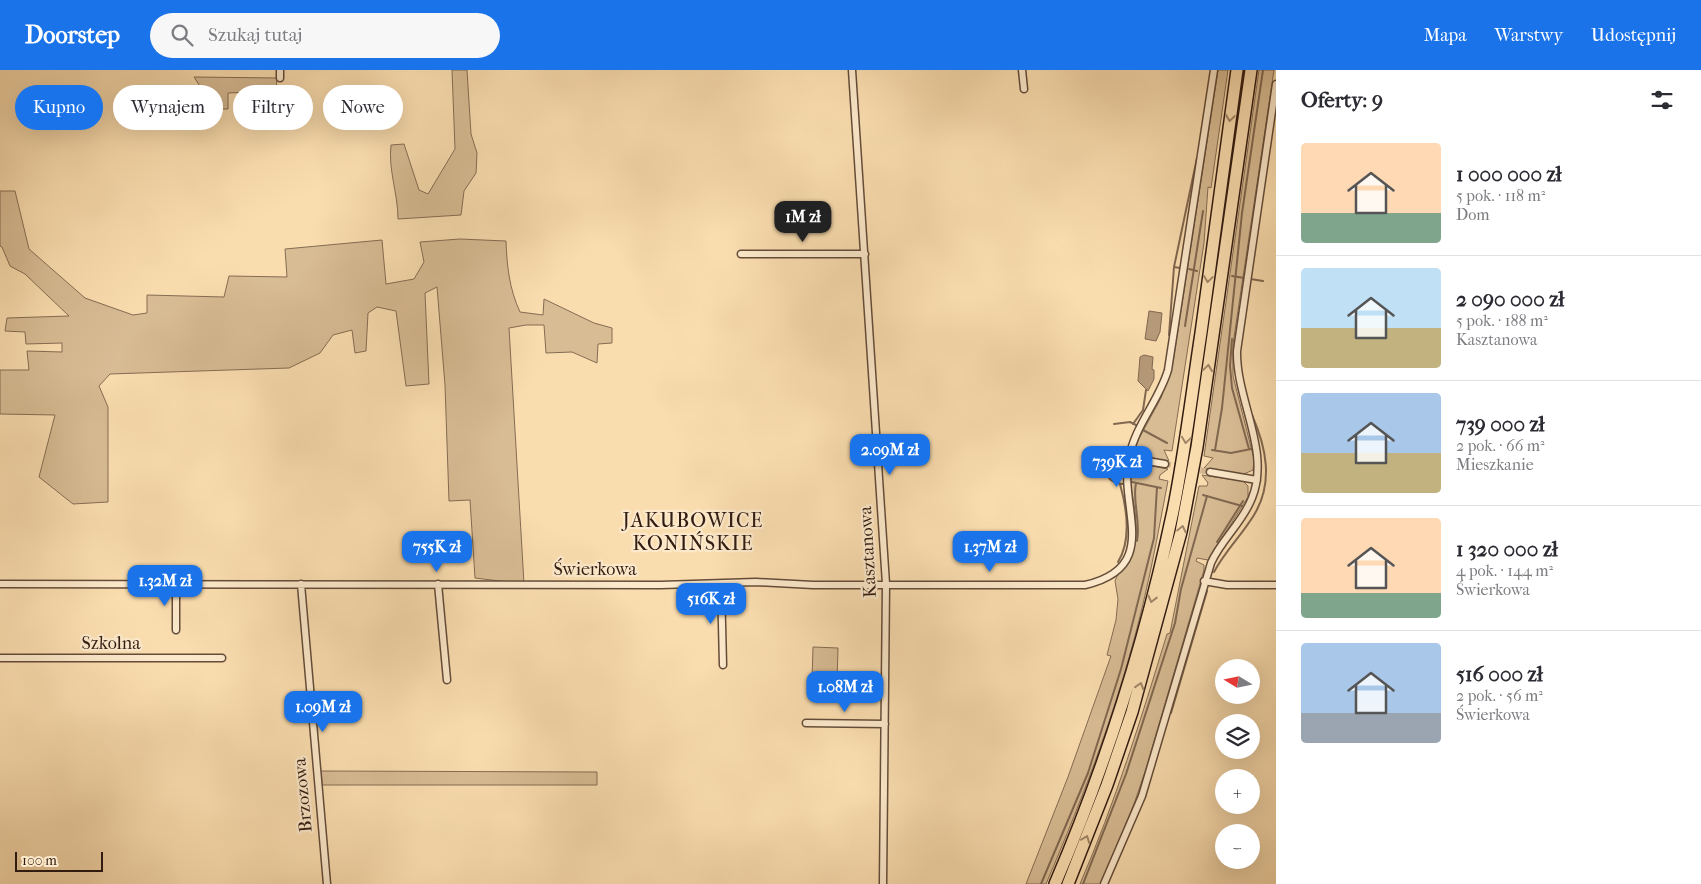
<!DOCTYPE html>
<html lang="pl">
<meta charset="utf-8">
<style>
body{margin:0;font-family:"IM FELL French Canon",serif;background:#f7f7f7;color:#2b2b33;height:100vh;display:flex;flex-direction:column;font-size:19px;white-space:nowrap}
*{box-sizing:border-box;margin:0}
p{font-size:16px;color:#7c7c81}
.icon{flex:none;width:28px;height:28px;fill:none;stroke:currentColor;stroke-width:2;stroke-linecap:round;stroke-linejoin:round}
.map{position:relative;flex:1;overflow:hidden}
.panel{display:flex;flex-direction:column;background:#fff;width:425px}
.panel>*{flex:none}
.banner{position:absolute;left:15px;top:15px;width:475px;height:45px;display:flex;gap:10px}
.needle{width:32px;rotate:280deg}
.controls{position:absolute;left:1215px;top:589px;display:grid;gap:10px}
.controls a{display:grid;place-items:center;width:45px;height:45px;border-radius:50%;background:#fff;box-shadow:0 5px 20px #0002;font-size:25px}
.scale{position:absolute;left:15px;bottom:12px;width:88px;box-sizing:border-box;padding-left:5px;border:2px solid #321c12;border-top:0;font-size:14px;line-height:18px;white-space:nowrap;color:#321c12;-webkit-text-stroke:4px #fce9cb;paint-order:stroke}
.price{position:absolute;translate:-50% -42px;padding:0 11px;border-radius:10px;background:#1a73e8;color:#fff;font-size:16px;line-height:32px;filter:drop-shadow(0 1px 2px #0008)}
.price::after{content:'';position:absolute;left:50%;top:30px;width:15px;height:11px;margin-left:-8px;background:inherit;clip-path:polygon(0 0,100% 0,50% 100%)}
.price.on{background:#222;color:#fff}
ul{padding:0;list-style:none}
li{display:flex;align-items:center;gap:15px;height:125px;padding:0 25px}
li+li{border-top:1px solid #e1e1e2}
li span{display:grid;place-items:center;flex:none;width:140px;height:100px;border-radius:5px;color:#555}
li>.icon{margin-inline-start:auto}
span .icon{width:60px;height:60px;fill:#fffc;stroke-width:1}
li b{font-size:21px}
h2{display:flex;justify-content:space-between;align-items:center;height:60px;padding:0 25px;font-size:21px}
.tag{padding:0 18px;border-radius:22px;background:#fff;box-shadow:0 5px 20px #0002;font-size:18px;line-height:45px}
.tag.on{background:#1a73e8;color:#fff}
header{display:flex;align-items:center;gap:30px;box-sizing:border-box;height:70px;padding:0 25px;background:#1a73e8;color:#fff}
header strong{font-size:24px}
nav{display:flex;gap:28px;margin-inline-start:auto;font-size:18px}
.search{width:350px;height:45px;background:#f7f7f7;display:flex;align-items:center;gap:12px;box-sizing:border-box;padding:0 18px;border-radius:28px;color:#7c7c81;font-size:19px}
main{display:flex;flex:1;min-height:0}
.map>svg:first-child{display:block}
</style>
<header>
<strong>Doorstep</strong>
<div class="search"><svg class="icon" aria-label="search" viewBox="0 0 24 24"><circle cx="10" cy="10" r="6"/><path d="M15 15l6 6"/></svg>Szukaj tutaj</div>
<nav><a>Mapa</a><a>Warstwy</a><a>Udostępnij</a></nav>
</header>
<main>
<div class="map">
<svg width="1276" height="814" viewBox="0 0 1276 814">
<rect width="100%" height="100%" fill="#faddaf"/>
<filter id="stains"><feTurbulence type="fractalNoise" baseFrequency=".004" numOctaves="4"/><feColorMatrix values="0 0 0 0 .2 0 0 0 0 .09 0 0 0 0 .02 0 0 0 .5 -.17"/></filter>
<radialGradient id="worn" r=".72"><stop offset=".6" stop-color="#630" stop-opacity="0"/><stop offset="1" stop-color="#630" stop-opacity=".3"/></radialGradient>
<path fill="#d8bc94" stroke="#856c53" d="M 452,0 L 467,0 L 471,64 L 477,83 L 476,103 L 464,121 L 461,145 L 398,149 C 398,123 388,100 391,75 L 404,74 L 419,120 L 428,124 L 455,79 Z
M 1218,0 L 1228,0 L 1211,118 L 1208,117 L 1204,173 L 1172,381 L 1164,380 L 1169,391 L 1165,391 L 1137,384 L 1136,374 L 1161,328 L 1173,292 Z
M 1241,0 L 1246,0 L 1192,376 L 1163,522 L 1115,681 L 1064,814 L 1059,814 L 1158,522 Z
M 1259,0 L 1274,0 L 1233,274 L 1233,306 L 1254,389 L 1253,400 L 1244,404 L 1204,398 L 1213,388 L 1204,386 Z
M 194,7 L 277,8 L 276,21 L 228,23 L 228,39 L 205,39 L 201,31 L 192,31 L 191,23 L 203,21 Z
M 0,121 L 15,121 L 29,179 L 85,228 L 133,245 L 147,243 L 147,225 L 224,227 L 229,206 L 287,207 L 285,179 L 382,170 L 386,214 L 414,209 L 424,192 L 420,172 L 460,169 L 506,171 C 507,196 509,218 520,242 L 543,245 L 544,229 L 594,253 L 612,258 L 612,273 L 598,274 L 597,293 L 572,282 L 546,283 L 544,255 L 526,255 L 509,258 L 524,514 L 475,508 L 470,430 L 449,431 L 445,315 L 437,217 L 425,223 L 429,314 L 406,316 L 396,241 L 377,237 L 368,243 L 366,281 L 355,283 L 352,260 L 333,265 L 320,283 L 289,298 L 110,304 L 99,316 L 108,337 L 108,432 L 73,434 L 39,407 L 55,345 L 0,344 L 0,300 L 29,300 L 27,281 L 62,282 L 62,273 L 26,274 L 25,262 L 5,261 L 7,248 L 69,246 L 25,204 L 10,196 L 2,177 L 0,176 Z
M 1140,394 L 1168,399 L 1160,405 L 1159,409 L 1168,411 C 1160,452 1153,493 1143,534 C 1120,631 1085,723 1046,814 L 1026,814 L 1068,707 L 1111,586 L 1107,585 L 1116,550 L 1118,529 L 1115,511 C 1118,502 1126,496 1130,488 C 1143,463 1132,430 1129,403 L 1136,395 Z
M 1202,405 L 1243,411 L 1248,416 L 1248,427 L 1208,490 L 1197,488 L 1196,491 L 1204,495 L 1204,500 L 1146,699 L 1134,734 L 1101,814 L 1080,814 C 1115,733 1141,649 1167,564 L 1170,563 L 1199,416 L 1207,416 L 1208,413 Z
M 813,577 L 838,578 L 837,611 L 812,611 Z
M 321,701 L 597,702 L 597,715 L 322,715 Z"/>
<path fill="#b69b7a" stroke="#816850" d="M 1149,241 L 1162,243 L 1160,262 L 1156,271 L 1145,269 Z
M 1144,285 L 1153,287 L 1152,299 L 1154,300 L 1154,309 L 1148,321 L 1138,311 L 1140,287 Z"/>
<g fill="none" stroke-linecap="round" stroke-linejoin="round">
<path stroke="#816850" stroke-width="2" d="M 1174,197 L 1180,198
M 1189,199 L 1197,201
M 1232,206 L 1263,211
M 1185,256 L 1203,141
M 1169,265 L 1174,197 L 1197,88
M 1232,269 L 1230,296 L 1232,318 L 1249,379
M 1114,354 L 1130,352 L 1136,355
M 1133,354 L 1143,340 L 1146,320
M 1143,360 L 1167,373
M 1212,380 L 1231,383 L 1251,379
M 1215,380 L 1222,338 L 1242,143 L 1263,0
M 1102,385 C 1104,399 1105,413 1123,414
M 1132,412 L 1161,418
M 1136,413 C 1132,432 1141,451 1137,471
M 1203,425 L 1242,436
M 1217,472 L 1243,431
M 1118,492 C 1132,469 1127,439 1120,414
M 1214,502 C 1225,481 1242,465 1254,445 C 1274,412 1266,377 1252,345
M 1171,643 L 1207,521
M 1041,814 L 1088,703 L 1121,599 L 1154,468 L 1157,417
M 1083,814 L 1126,704 L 1175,553 L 1181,519 L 1207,426"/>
<path stroke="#d2b690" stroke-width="6" stroke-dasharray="6 3" stroke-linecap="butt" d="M 1165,394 L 1210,402"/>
<g stroke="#644c39" stroke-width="9">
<path id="street" d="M 280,0 L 280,8
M 852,0 L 886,514 L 883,814
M 1022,0 L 1024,19
M 741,184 L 865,184
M 1129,388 C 1135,355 1159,331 1168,300 L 1214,0
M 1210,402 L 1257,410
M 1204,511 L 1227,515 L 1276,515
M 0,514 L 661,515 L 756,512 L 813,515 L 1085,515 C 1163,497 1118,437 1129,388 L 1165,394
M 301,514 L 327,814
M 438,514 L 447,610
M 721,514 L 723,595
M 176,560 L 176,514
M 0,588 L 222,588
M 806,653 L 885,654
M 1104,814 L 1142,726 L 1211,493 C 1221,470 1243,452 1252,428 C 1271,381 1236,330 1237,281 L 1276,14"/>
</g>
<g stroke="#321c12" stroke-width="14">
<path id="highway" d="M 1055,814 C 1106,695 1146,569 1173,441 C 1185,382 1192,322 1201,263 C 1213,175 1225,88 1237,0
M 1068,814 L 1107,715 L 1132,642 L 1181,462 L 1197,377 L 1251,0"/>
</g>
<use href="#street" stroke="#fce9cb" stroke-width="6"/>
<use href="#highway" stroke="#faddaf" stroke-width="11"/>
</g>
<defs><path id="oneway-chevron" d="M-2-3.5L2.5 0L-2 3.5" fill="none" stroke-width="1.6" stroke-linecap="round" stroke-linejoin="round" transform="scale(1.25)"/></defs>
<g stroke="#a08668">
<use href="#oneway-chevron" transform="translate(1230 48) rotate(98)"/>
<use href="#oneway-chevron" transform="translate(1208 209) rotate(98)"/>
<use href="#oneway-chevron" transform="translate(1208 298) rotate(-82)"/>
<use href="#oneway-chevron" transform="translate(1186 370) rotate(98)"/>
<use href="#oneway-chevron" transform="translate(1182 459) rotate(-77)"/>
<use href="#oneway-chevron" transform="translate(1152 529) rotate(104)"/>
<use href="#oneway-chevron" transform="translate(1140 616) rotate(-73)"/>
<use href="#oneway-chevron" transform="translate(1086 769) rotate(-69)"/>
</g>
<g text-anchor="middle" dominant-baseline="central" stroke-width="4.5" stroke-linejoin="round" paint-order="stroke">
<g font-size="18" fill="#321c12" stroke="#fce9cb">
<text transform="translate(868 482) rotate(-93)">Kasztanowa</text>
<text x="595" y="499">Świerkowa</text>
<text x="111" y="573">Szkolna</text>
<text transform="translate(303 725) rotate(-95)">Brzozowa</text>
</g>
<g font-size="20" letter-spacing="1" fill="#321c12" stroke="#fce9cb">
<text x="693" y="450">JAKUBOWICE<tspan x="693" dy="23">KONIŃSKIE</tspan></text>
</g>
</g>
<rect width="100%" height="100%" filter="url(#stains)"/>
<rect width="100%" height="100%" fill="url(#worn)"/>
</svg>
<div class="controls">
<a><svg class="needle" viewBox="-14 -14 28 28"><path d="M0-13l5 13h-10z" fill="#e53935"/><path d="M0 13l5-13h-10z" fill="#7c7c81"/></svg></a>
<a><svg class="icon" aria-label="layers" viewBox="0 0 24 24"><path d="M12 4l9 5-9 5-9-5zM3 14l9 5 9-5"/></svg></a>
<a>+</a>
<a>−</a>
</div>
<div class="scale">100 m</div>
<b class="price on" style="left:803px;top:173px">1M zł</b>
<b class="price" style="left:890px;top:406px">2.09M zł</b>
<b class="price" style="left:1117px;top:418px">739K zł</b>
<b class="price" style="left:437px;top:503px">755K zł</b>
<b class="price" style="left:990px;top:503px">1.37M zł</b>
<b class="price" style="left:165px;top:537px">1.32M zł</b>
<b class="price" style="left:711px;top:555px">516K zł</b>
<b class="price" style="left:845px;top:643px">1.08M zł</b>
<b class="price" style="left:323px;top:663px">1.09M zł</b>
<div class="banner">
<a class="tag on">Kupno</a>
<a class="tag">Wynajem</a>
<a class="tag">Filtry</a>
<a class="tag">Nowe</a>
</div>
</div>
<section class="panel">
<h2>Oferty: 9<svg class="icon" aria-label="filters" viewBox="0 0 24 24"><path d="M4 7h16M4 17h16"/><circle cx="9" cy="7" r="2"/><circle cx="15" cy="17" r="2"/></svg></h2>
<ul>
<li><span style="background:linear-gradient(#ffd9b3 70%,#7fa58c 0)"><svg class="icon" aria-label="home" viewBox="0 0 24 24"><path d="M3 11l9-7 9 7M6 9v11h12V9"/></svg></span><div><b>1 000 000 zł</b><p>5 pok. · 118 m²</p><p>Dom</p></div></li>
<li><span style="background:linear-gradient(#bfe0f5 60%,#c2b280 0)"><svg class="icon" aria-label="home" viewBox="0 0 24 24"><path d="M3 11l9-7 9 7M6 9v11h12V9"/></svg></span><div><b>2 090 000 zł</b><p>5 pok. · 188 m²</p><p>Kasztanowa</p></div></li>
<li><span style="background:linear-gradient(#a9c7e8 60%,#c2b280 0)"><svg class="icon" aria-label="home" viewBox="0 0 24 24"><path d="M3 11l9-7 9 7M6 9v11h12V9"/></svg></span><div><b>739 000 zł</b><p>2 pok. · 66 m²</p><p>Mieszkanie</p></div></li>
<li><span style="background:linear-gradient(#ffd9b3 75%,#7fa58c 0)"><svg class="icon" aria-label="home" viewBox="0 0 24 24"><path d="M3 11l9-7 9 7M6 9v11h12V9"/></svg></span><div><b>1 320 000 zł</b><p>4 pok. · 144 m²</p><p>Świerkowa</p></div></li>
<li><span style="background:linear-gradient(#a9c7e8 70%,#9aa5b1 0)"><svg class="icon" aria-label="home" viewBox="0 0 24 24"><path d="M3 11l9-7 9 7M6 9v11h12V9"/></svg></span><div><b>516 000 zł</b><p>2 pok. · 56 m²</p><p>Świerkowa</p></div></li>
</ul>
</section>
</main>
